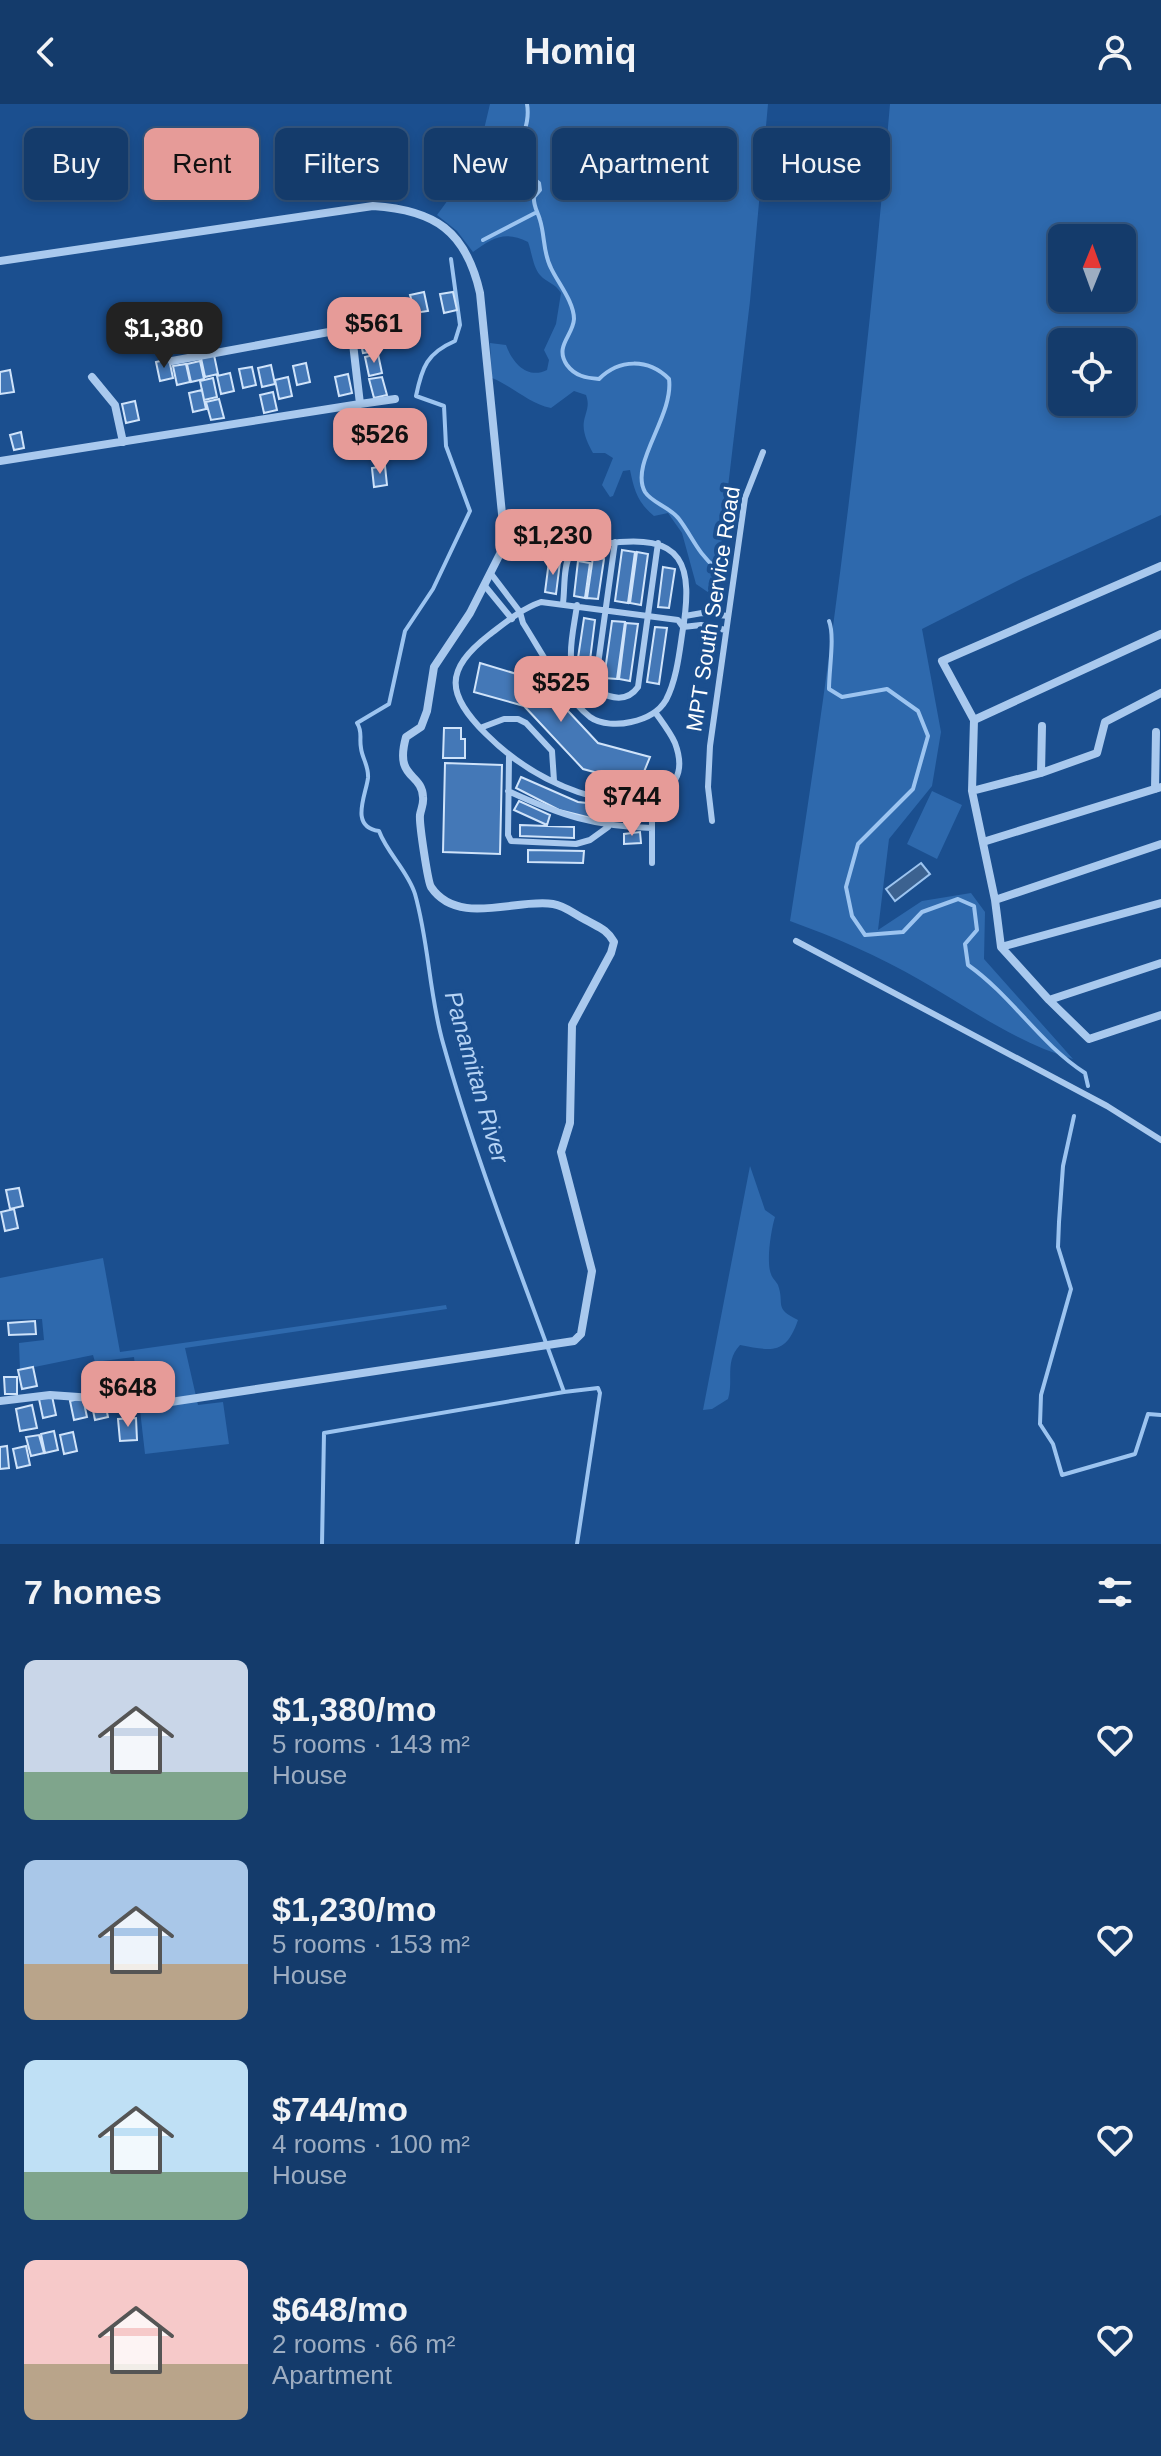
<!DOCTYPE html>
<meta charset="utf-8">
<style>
body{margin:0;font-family:Arial,sans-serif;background:#214673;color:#f1f3f6;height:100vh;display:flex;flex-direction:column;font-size:30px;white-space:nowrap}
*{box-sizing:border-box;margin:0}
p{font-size:26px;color:#9dadc1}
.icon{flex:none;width:44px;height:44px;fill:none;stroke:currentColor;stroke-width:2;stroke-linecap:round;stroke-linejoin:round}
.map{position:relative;height:1440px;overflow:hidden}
.sheet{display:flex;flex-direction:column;background:#143b6b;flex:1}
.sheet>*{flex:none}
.banner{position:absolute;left:24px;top:24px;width:1114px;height:72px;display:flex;gap:16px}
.needle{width:52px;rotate:1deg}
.tools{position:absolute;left:1048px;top:120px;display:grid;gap:16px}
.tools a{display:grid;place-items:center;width:88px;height:88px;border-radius:12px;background:#143b6b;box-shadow:0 4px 12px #0003,0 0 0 2px #33557e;font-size:40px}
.price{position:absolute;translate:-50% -68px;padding:0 18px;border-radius:16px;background:#e69b98;color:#111;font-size:26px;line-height:52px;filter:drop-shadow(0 2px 4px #0008)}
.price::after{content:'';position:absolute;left:50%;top:48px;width:24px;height:18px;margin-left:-12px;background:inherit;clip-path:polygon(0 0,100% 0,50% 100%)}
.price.on{background:#222;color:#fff}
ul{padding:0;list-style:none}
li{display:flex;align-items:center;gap:24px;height:200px;padding:0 24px}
li span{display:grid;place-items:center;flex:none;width:224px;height:160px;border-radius:12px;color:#555}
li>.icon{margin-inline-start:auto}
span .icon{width:96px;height:96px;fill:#fffc;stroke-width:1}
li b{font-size:34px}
h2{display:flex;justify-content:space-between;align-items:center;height:96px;padding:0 24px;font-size:34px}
.tag{padding:0 28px;border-radius:12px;background:#143b6b;box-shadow:0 4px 12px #0003,0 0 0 2px #33557e;font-size:28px;line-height:72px}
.tag.on{background:#e69b98;color:#111}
header{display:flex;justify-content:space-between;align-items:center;height:104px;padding:0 24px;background:#143b6b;font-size:36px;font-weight:600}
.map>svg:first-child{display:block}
</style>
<header><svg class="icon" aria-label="back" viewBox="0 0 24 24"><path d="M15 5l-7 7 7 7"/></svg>Homiq<svg class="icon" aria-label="person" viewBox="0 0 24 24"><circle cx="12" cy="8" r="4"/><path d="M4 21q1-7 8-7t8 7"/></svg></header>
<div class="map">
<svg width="1161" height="1440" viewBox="0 0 1161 1440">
<rect width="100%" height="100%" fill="#1b4f8f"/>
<path fill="#2e69ad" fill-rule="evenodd" d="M 490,0 L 768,0 L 750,197 L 715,493 L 696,480 L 682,429 L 668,409 L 654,412 C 638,399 634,386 630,366 L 623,367 L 613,392 L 610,393 L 602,381 L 613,354 L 605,349 L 593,349 C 588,340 582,328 584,317 C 586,307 590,302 586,291 L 574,287 L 551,304 C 528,299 514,283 492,274 L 490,239 L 506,241 C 512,258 527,276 547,266 L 549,256 L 544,246 L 556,220 L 561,189 C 555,179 547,179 540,171 C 533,163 532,149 528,138 C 505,126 492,134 473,148 L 457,127 L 437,111 L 459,81 L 480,78 L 481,38 Z
M 890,0 L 1161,0 L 1161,411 L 1023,474 L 922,525 L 941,628 L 932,682 L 889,735 L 878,826 L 922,797 L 971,789 L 985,808 L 984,855 L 1073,955 C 1017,939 969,904 920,876 C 879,852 834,833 790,817 C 833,546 867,274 890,0 ZM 1062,134 L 1122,134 L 1122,194 L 1062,194 ZM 1062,238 L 1122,238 L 1122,298 L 1062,298 Z
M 932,687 L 962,701 L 937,755 L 907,740 Z
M 750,1062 L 765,1106 L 775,1113 C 771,1126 766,1158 771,1170 C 772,1174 776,1177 778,1181 C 785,1200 773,1204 798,1216 C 786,1251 772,1247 740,1241 C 724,1258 734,1276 728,1295 L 712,1305 L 703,1306 Z
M 103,1154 L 120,1248 L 446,1201 L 447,1205 L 185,1244 L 198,1301 L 223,1298 L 229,1340 L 145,1350 L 134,1253 L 95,1258 L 93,1251 L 20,1266 L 19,1239 L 44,1236 L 42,1215 L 0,1216 L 0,1174 Z"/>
<path fill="#3c6290" stroke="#9cc4f0" stroke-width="2" d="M 921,759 L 930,770 L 895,797 L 886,785 Z"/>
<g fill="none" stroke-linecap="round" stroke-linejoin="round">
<path stroke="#9cc4f0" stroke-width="4" d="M 527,0 C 533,34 499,50 539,79 L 540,86 L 534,93 C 533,102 538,108 540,116 C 545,132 543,149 551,164 C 558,179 574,198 574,215 C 573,232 554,242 567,261 C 575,272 586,274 599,275 C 619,255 648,254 669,275 C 674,312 629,360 645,388 C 652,399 670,403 679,415 C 692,432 698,450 716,464
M 483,136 L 537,108
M 451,155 L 460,221 L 455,237 C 427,249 422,263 416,292 L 444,302 L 446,342 L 470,407 L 433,485 L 405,527 L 389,600 L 357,619 C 363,628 359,634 361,644 C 362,654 369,662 368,674 C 366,691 349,723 379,727 C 387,749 408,767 415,790 C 429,839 429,890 443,939 C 476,1057 522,1172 564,1288 L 598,1284 L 600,1289 L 577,1440
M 829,517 C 835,532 829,565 829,585 L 842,593 L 887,585 L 918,607 L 928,632 L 913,685 L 858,740 L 846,783 L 852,812 L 865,831 L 903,828 L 922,808 L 958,795 L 974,802 L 977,826 L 965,840 L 968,861 C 1012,892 1040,940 1085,969 L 1088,982
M 1074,1012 L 1063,1062 L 1059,1118 L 1058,1143 L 1071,1185 L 1041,1291 L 1040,1320 L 1053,1340 L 1062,1371 L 1135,1350 L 1148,1310 L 1161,1311
M 322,1440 L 324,1329 L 564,1288"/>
</g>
<path fill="#4478b7" stroke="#cfe3fa" stroke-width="2" d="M 424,188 L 428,207 L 415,209 L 410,191 Z
M 453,188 L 457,206 L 444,209 L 440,190 Z
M 369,204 L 373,222 L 360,225 L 356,207 Z
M 208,221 L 212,240 L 199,243 L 195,224 Z
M 183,224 L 187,243 L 174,246 L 170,227 Z
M 372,228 L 376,247 L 363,249 L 359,231 Z
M 378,250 L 382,269 L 369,272 L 365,253 Z
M 214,251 L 218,270 L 205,273 L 201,254 Z
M 169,255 L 173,274 L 160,277 L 156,258 Z
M 200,257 L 204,275 L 191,278 L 187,260 Z
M 306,259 L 310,278 L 297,281 L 293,262 Z
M 186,260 L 190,278 L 177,281 L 173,262 Z
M 271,261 L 275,280 L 262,283 L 258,264 Z
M 252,263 L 256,281 L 243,284 L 239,265 Z
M 10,266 L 14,288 L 0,290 L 0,268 Z
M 230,269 L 234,287 L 221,290 L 217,272 Z
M 348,270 L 352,289 L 339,292 L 335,273 Z
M 288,273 L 292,292 L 279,295 L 275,276 Z
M 382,273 L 387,291 L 374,294 L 369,275 Z
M 213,274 L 217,293 L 204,296 L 200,277 Z
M 202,286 L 206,305 L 193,308 L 189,289 Z
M 273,288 L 277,306 L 264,309 L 260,291 Z
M 219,295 L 224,314 L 211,316 L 206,298 Z
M 135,297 L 139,316 L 126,319 L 122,300 Z
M 21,328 L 24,344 L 14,346 L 10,331 Z
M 385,362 L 387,381 L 374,383 L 372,364 Z
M 622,446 L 635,448 L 628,499 L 615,497 Z
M 637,448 L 648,450 L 641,501 L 630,499 Z
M 593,453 L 604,455 L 598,495 L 587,494 Z
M 549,457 L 560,458 L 556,490 L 545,488 Z
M 578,457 L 590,459 L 585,494 L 574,492 Z
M 663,463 L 675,465 L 669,504 L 658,503 Z
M 584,514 L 595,516 L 590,556 L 578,554 Z
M 612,517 L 625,518 L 617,575 L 604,574 Z
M 626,519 L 638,520 L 630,577 L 619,575 Z
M 655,523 L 667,524 L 659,580 L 647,578 Z
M 480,559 L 540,577 L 598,639 L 650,653 L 639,680 L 583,665 L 524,602 L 474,588 Z
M 444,624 L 461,624 L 461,635 L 465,635 L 465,654 L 443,654 Z
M 445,659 L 502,661 L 500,750 L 443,748 Z
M 521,673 L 578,698 L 641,705 L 640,717 L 591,714 L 559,706 L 516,684 Z
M 519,697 L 550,711 L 547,721 L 514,706 Z
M 520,721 L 574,723 L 574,734 L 520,732 Z
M 640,728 L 641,739 L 624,740 L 624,730 Z
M 528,746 L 584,747 L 583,759 L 528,758 Z
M 19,1084 L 23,1102 L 10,1105 L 6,1086 Z
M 14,1105 L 18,1124 L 5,1127 L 1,1108 Z
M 35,1217 L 36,1230 L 9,1231 L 8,1219 Z
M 33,1263 L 37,1282 L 22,1285 L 18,1266 Z
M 4,1273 L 17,1273 L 17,1290 L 5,1290 Z
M 52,1292 L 56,1311 L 43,1314 L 39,1295 Z
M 83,1294 L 87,1313 L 74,1316 L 70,1297 Z
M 104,1294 L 108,1313 L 95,1316 L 91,1297 Z
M 32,1301 L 37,1324 L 20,1327 L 16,1305 Z
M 136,1314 L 137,1336 L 120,1337 L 118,1315 Z
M 54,1327 L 58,1346 L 45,1349 L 41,1330 Z
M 73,1328 L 77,1347 L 64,1350 L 60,1331 Z
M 39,1331 L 44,1349 L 31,1352 L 26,1333 Z
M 7,1342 L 9,1364 L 0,1365 L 0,1343 Z
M 26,1342 L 30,1361 L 17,1364 L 13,1345 Z"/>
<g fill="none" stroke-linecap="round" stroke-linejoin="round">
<path stroke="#a9c9ee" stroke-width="6" d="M 492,471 L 520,508 L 523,519 C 541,547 564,592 590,613 C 601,621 619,621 631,618 C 645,615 659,608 666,596 C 676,577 679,552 682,531 C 694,460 685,428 604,440 C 595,441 576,442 570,451 C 563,462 565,486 563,499
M 485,482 L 512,515
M 577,501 C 575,517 570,537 571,553 C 573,572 617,613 638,583 L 658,439
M 685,512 L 702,509 L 728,512
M 595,582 L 615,438
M 655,608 C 662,618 670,628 675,639 C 699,703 616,701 578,688 C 543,676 512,656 486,630 C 446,590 444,566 489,531 C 505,519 521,505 541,498 L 678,516 L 683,523 L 701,521 L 726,526
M 480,624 L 504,615 L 518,615 L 526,619 L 552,647 L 554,677
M 509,653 L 508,731 L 511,737 L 576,740 L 590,736 L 608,723
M 508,687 C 562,712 593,722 652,724
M 712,717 L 708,683 L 710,642 L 745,394 L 763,348
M 652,759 L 652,693
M 796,837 L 1107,1002 L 1161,1036"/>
<path stroke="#a9c9ee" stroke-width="8" d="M 0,157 L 373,102 C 435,106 466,127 480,189 L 505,440 L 470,509 L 434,563 L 427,607 L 421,623 L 406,633 C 394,676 422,668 423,693 C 424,700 421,705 420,711 C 419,720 428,778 431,783 C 458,823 516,794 553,800 C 566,802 575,811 586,816 C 598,823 607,825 614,838 L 611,849 L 572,921 L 570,1019 L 561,1048 L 592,1167 L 581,1230 L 574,1237 L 164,1299 L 50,1291 L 0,1297
M 92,273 L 115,301 L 123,338
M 360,300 L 395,295
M 0,357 L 360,300 L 352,231 L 345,225 L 172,257
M 1161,462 L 942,557 L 974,616 L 972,687 L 995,796 L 1001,843 L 1049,896 L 1089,935 L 1161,911
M 974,616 L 1161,530
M 1041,669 L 1042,622
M 1155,685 L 1156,628
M 972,687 L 1041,669 L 1097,649 L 1105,618 L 1161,589
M 983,738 L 1161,683
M 995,796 L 1161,740
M 1001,843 L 1161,799
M 1049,896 L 1161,859"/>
</g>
<g text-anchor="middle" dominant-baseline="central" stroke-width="8" stroke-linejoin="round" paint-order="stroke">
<g font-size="22" fill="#fff" stroke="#1b4f8f">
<text transform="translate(713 505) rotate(-81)">MPT South Service Road</text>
</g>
<g font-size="24" font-style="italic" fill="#b5d3f5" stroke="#1b4f8f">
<text transform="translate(477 973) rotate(74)">Panamitan River</text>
</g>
</g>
</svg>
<div class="tools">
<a><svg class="needle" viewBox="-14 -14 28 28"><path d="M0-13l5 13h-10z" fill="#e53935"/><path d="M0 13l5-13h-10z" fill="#9dadc1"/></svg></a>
<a><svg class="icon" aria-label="locate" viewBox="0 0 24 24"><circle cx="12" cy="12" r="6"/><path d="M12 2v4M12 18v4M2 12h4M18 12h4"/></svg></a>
</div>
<b class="price" style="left:374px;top:261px">$561</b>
<b class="price on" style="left:164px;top:266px">$1,380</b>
<b class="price" style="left:380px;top:372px">$526</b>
<b class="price" style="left:553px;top:473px">$1,230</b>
<b class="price" style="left:561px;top:620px">$525</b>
<b class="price" style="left:632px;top:734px">$744</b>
<b class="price" style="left:128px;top:1325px">$648</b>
<div class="banner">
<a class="tag">Buy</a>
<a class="tag on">Rent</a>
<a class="tag">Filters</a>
<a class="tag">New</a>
<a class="tag">Apartment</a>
<a class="tag">House</a>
</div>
</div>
<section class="sheet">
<h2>7 homes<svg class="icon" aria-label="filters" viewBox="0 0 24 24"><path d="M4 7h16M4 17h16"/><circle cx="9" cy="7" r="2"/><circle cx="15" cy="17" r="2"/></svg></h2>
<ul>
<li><span style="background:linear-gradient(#c9d6e8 70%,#7fa58c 0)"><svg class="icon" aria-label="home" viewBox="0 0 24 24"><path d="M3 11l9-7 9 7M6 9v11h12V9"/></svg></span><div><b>$1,380/mo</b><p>5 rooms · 143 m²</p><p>House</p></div><svg class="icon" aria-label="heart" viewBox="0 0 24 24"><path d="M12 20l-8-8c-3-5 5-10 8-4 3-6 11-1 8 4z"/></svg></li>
<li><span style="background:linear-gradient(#a9c7e8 65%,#b9a48a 0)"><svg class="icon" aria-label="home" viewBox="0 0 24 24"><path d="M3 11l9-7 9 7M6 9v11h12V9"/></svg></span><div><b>$1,230/mo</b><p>5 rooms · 153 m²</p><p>House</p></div><svg class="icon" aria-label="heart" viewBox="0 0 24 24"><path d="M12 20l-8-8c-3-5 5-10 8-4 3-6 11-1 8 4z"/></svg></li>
<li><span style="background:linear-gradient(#bfe0f5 70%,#7fa58c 0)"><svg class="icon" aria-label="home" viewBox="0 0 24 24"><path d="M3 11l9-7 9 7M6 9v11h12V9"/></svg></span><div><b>$744/mo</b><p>4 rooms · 100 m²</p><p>House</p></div><svg class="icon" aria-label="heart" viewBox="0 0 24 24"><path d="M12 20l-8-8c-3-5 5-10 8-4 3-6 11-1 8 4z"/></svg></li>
<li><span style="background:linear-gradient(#f6c9c9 65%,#b9a48a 0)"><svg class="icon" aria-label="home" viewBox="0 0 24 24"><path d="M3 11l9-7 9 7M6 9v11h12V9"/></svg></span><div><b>$648/mo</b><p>2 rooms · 66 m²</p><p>Apartment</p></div><svg class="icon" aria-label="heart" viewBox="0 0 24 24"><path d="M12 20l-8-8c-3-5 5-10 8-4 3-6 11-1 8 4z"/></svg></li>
</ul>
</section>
